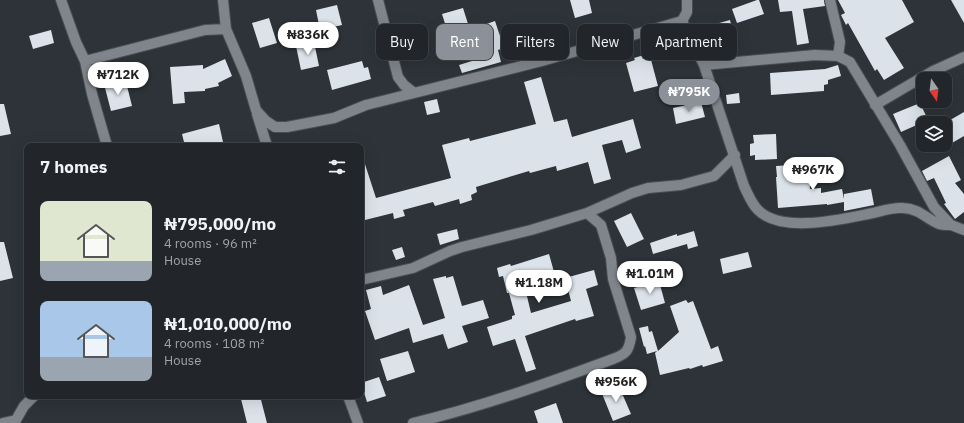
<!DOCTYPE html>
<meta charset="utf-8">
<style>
body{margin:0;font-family:"IBM Plex Sans",sans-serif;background:#2e3236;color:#f1f3f6;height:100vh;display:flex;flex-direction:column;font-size:15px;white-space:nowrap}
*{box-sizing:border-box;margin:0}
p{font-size:13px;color:#a2a5a8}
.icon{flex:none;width:22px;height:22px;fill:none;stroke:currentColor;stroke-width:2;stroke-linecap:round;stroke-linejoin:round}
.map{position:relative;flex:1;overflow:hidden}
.sheet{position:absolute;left:24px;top:143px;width:340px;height:256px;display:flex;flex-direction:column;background:#22262a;border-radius:8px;box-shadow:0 4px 16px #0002,0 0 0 1px #3f4347}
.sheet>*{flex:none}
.banner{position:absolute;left:376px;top:24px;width:380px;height:36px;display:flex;gap:8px}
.needle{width:26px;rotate:166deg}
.fabs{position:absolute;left:916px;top:72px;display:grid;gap:8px}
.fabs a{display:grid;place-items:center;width:36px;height:36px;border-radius:8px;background:#22262a;box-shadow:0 4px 16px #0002,0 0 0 1px #3f4347;font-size:20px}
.price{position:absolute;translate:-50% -34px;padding:0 9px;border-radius:14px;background:#fff;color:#222;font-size:13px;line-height:26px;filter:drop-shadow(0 1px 2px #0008)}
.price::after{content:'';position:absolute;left:50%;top:24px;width:12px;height:9px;margin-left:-6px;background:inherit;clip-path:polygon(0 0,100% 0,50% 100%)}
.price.selected{background:#8c9099;color:#fff}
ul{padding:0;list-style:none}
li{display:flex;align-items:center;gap:12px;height:100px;padding:0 16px}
li span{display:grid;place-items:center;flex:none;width:112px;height:80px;border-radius:8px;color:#555}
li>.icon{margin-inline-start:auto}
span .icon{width:48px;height:48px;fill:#fffc;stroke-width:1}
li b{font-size:17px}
h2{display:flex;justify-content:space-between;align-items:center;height:48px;padding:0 16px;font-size:17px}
.tag{padding:0 14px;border-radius:8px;background:#22262a;box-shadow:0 4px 16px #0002,0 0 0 1px #3f4347;font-size:14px;line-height:36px}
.tag.selected{background:#8c9099;color:#fff}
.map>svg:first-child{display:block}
</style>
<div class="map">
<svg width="964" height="423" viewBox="0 0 964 423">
<rect width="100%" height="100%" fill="#2d3338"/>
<path fill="#dbe2e9" d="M 570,0 L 589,0 L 592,13 L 575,18 Z
M 757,0 L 759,0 L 764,14 L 737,23 L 732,9 Z
M 778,0 L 824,0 L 825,6 L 803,9 L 809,43 L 797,45 L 792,11 L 780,12 Z
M 838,0 L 902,0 L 914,22 L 885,38 L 904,68 L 884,80 L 877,69 L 875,71 L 848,23 L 846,25 L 841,15 L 845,13 Z
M 951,0 L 964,0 L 964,23 Z
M 337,5 L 342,25 L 320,30 L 316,10 Z
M 463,8 L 469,27 L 448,33 L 442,14 Z
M 269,18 L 277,43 L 260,48 L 252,23 Z
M 730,20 L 736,45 L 719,50 L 712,25 Z
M 495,21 L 504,48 L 498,50 L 501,62 L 462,73 L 459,65 L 485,57 L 475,28 Z
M 51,30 L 54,43 L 33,49 L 29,36 Z
M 314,42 L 319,66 L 301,70 L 296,46 Z
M 644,55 L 645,57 L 650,56 L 658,86 L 634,92 L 626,63 L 635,60 L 634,58 Z
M 225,59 L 232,76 L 218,83 L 219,86 L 205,89 L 205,91 L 184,92 L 185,103 L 173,104 L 170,67 L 203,65 L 203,69 Z
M 362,61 L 364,68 L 368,67 L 371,79 L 332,90 L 327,70 Z
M 838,65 L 841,76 L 828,80 L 828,84 L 824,85 L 824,91 L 771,95 L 770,73 L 825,69 Z
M 541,77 L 554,122 L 567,119 L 572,137 L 633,119 L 641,148 L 626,153 L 622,140 L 602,145 L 611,179 L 594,184 L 588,162 L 557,171 L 556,166 L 530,173 L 529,171 L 476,187 L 477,192 L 471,195 L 472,200 L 460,204 L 459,199 L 435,206 L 433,202 L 403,210 L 405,216 L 394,219 L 393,213 L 365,220 L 361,202 L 361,158 L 363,158 L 376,198 L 451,178 L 442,145 L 469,138 L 470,141 L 536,124 L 524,82 Z
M 114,81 L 115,85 L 126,82 L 132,106 L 111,111 L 104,84 Z
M 739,93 L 740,103 L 727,104 L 726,95 Z
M 437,99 L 440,112 L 427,115 L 424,102 Z
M 701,102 L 705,117 L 676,124 L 673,108 Z
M 920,103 L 928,120 L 901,132 L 893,114 Z
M 0,104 L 4,104 L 11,134 L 0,136 Z
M 964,112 L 964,136 L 952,143 L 945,132 L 945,123 Z
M 219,124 L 223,142 L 207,146 L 185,146 L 182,134 Z
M 776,134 L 777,159 L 755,160 L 755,155 L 750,156 L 750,144 L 754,143 L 753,135 Z
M 949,156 L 961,180 L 955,183 L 964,194 L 964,212 L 955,219 L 944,204 L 946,203 L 934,178 L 927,181 L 922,171 Z
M 809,164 L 810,189 L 821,188 L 821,193 L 842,189 L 844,199 L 844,194 L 871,189 L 874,205 L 844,211 L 844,202 L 827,205 L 827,204 L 778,208 L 776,177 L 777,177 L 776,166 Z
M 631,213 L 644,239 L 627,247 L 614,221 Z
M 457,229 L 459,239 L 440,245 L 437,234 Z
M 694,231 L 698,246 L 688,249 L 687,244 L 653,254 L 650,243 L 677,234 L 677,236 Z
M 0,242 L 4,242 L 13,278 L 0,281 Z
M 402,247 L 405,257 L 396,260 L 392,250 Z
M 748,252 L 752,267 L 723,274 L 720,259 Z
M 549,254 L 556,279 L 525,288 L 531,313 L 571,301 L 565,278 L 594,270 L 598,285 L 586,289 L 594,316 L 576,321 L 575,319 L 525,336 L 536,369 L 526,372 L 515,339 L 493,346 L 487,327 L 512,319 L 512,316 L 515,315 L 509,293 L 507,293 L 503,276 L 499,277 L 497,268 L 510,264 L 511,266 Z
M 446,276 L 446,278 L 453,276 L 462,306 L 483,300 L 489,318 L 462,326 L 468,342 L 448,349 L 443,334 L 413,343 L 409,328 L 375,340 L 365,311 L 371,309 L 366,290 L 381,286 L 383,295 L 409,285 L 423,325 L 445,318 L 433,279 Z
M 659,281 L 665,303 L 641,310 L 634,288 Z
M 686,300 L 688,303 L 693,301 L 711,349 L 718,346 L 723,361 L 703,367 L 702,365 L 690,369 L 689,368 L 660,375 L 655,353 L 657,351 L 647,354 L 645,346 L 644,347 L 639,328 L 648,326 L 649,332 L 652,331 L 658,351 L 679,332 L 670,306 Z
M 408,351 L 415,372 L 387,381 L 380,359 Z
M 379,377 L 386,396 L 367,402 L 361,383 Z
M 618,384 L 631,414 L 613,421 L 601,391 Z
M 253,396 L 260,396 L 267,423 L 247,423 L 241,399 Z
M 556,403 L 563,423 L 538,423 L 534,411 Z"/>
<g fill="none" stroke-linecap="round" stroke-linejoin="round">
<g stroke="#4a4e52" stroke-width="12">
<path id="minor" d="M 61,0 L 76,42 L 85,61 L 92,94 L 107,146
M 223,0 L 226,29 L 246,76 L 256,110 L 266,121 L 275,127 L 287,127 L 334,118 L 366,105 L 542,61 L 682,21 L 687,12 L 687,0
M 378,0 L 398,77 L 404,85 L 414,93
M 830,0 L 840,42 L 838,56
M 682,21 L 704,65 L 744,186 C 748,194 751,203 758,210 C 782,234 842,219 873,213 C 882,211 893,207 903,208 C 920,209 925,218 939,224 C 942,225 947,225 951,225
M 85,61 L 205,30 L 226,29
M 704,65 L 815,55 L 838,56 L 850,62 L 900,145 L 934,207 L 951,225 L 964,230
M 875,105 L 933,71 L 964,57
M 257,114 L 267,146
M 361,280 L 413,268 L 450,251 L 462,247 L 531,230 L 587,213 L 632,193 L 648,188 L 681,185 L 714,176 L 735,155
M 348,396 L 358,423
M 3,423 L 16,420 L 24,406 L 34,396
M 413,423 C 481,407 548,383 613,359 C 626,354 629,351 631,337 L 613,279 L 611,258 L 601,225 L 587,213"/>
</g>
<use href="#minor" stroke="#7f858b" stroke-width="10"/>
</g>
</svg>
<div class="fabs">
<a><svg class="needle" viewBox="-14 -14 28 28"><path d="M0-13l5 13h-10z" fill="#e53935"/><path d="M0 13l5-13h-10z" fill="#a2a5a8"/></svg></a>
<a><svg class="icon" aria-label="layers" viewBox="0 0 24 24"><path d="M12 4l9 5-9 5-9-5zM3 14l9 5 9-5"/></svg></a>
</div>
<b class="price" style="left:308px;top:56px">₦836K</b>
<b class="price" style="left:118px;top:96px">₦712K</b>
<b class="price selected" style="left:689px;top:113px">₦795K</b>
<b class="price" style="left:813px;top:191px">₦967K</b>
<b class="price" style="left:650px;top:295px">₦1.01M</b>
<b class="price" style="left:539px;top:304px">₦1.18M</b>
<b class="price" style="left:616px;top:403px">₦956K</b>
<div class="banner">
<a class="tag">Buy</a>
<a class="tag selected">Rent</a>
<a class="tag">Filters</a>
<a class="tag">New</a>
<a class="tag">Apartment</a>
</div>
<section class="sheet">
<h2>7 homes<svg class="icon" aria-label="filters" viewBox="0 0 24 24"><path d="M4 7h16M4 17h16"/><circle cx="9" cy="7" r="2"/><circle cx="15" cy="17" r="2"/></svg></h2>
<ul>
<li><span style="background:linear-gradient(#dfe7d0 75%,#9aa5b1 0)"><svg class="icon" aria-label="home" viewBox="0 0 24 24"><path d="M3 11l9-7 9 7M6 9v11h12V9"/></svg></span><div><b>₦795,000/mo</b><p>4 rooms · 96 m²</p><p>House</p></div></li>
<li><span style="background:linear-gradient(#a9c7e8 70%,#9aa5b1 0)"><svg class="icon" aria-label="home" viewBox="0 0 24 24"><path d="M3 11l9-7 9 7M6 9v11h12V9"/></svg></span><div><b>₦1,010,000/mo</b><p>4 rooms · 108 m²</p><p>House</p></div></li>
</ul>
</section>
</div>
